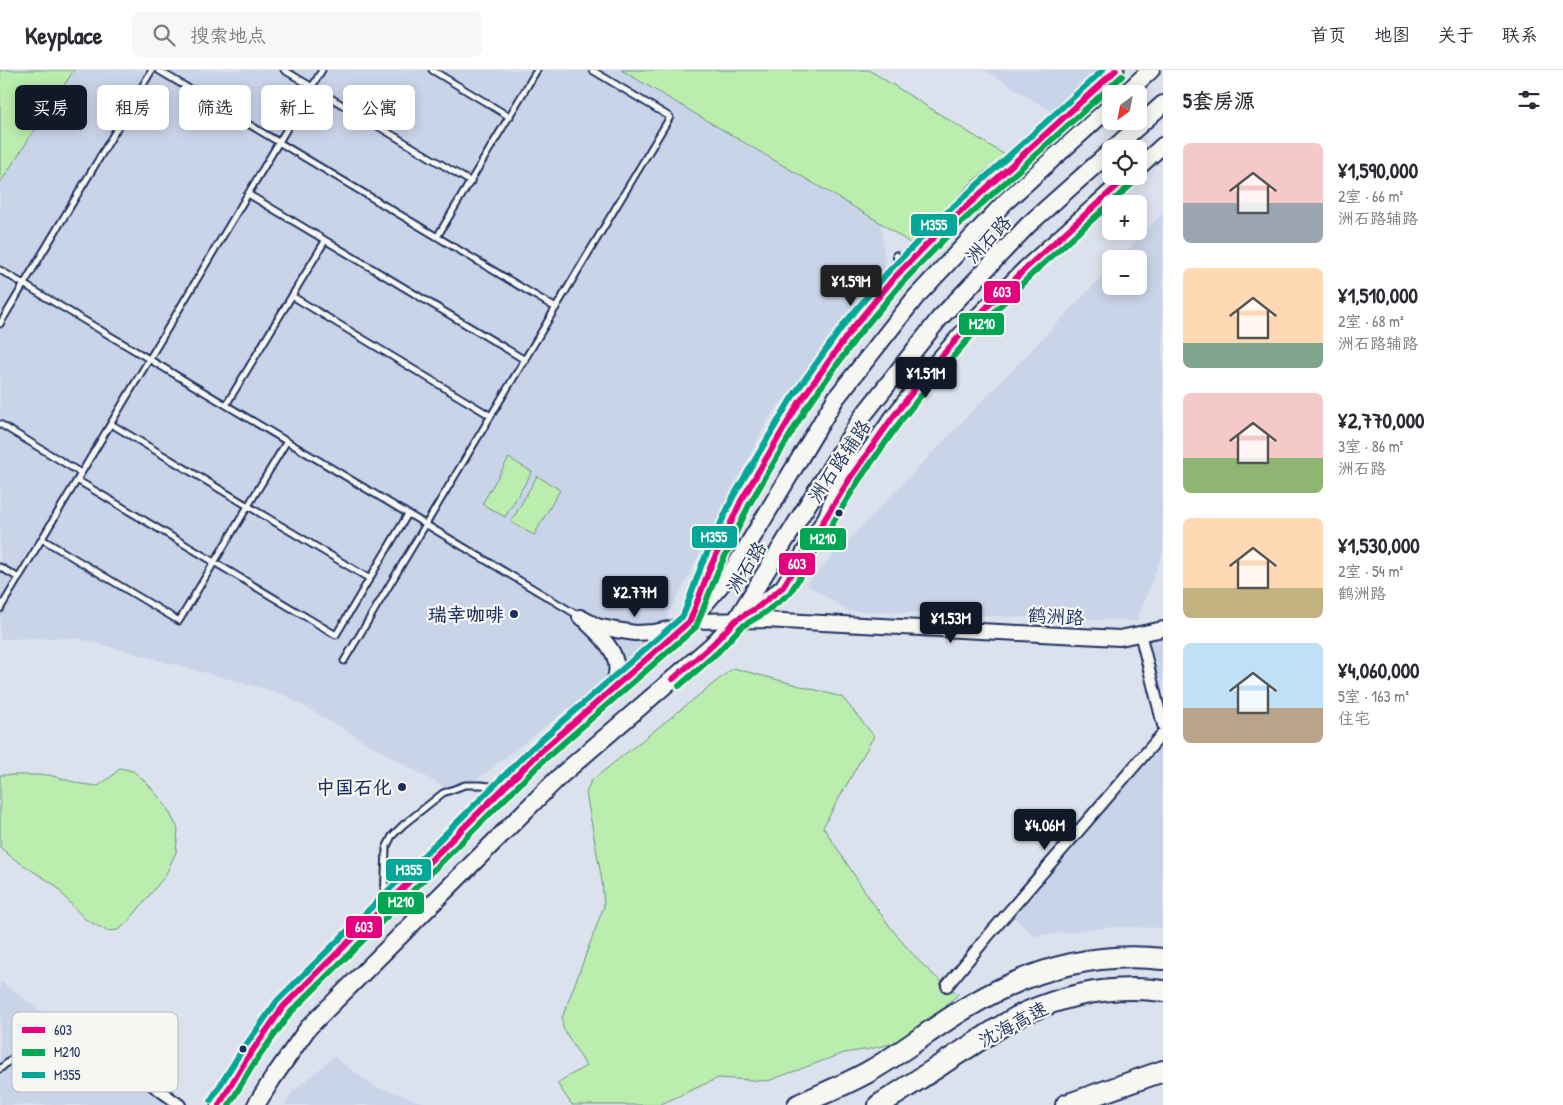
<!DOCTYPE html>
<html lang="zh">
<meta charset="utf-8">
<style>
body{margin:0;font-family:"Patrick Hand","LXGW WenKai TC",sans-serif;background:#f7f7f7;color:#2b2b33;height:100vh;display:flex;flex-direction:column;font-size:19px;white-space:nowrap}
*{box-sizing:border-box;margin:0}
p{font-size:16px;color:#7c7c81}
.icon{flex:none;width:28px;height:28px;fill:none;stroke:currentColor;stroke-width:2;stroke-linecap:round;stroke-linejoin:round}
.map{position:relative;flex:1;overflow:hidden}
.panel{display:flex;flex-direction:column;background:#fff;width:400px}
.panel>*{flex:none}
.banner{position:absolute;left:15px;top:15px;width:475px;height:45px;display:flex;gap:10px}
.needle{width:32px;rotate:212deg}
.fabs{position:absolute;left:1102px;top:15px;display:grid;gap:10px}
.fabs a{display:grid;place-items:center;width:45px;height:45px;border-radius:8px;background:#fff;box-shadow:0 2px 12px #0003;font-size:25px}
.price{position:absolute;translate:-50% -42px;padding:0 11px;border-radius:5px;background:#111827;color:#fff;font-size:16px;line-height:32px;filter:drop-shadow(0 1px 2px #0008)}
.price::after{content:'';position:absolute;left:50%;top:30px;width:15px;height:11px;margin-left:-8px;background:inherit;clip-path:polygon(0 0,100% 0,50% 100%)}
.price.on{background:#222;color:#fff}
ul{padding:0;list-style:none}
li{display:flex;align-items:center;gap:15px;height:125px;padding:0 20px}
li span{display:grid;place-items:center;flex:none;width:140px;height:100px;border-radius:8px;color:#555}
li>.icon{margin-inline-start:auto}
span .icon{width:60px;height:60px;fill:#fffc;stroke-width:1}
li b{font-size:21px}
h2{display:flex;justify-content:space-between;align-items:center;height:60px;padding:0 20px;font-size:21px}
.pill{padding:0 18px;border-radius:8px;background:#fff;box-shadow:0 2px 12px #0003;font-size:18px;line-height:45px}
.pill.on{background:#111827;color:#fff}
header{display:flex;align-items:center;gap:30px;box-sizing:border-box;height:70px;padding:0 25px;background:#fff;border-bottom:1px solid #e1e1e2}
header strong{font-size:24px}
nav{display:flex;gap:28px;margin-inline-start:auto;font-size:18px}
.search{width:350px;height:45px;background:#f7f7f7;display:flex;align-items:center;gap:12px;box-sizing:border-box;padding:0 18px;border-radius:8px;color:#7c7c81;font-size:19px}
main{display:flex;flex:1;min-height:0}
.map>svg:first-child{display:block}
</style>
<header>
<strong>Keyplace</strong>
<div class="search"><svg class="icon" aria-label="search" viewBox="0 0 24 24"><circle cx="10" cy="10" r="6"/><path d="M15 15l6 6"/></svg>搜索地点</div>
<nav><a>首页</a><a>地图</a><a>关于</a><a>联系</a></nav>
</header>
<main>
<div class="map">
<svg width="1163" height="1035" viewBox="0 0 1163 1035">
<rect width="100%" height="100%" fill="#dce2ed"/>
<filter id="ink" filterUnits="userSpaceOnUse"><feTurbulence type="fractalNoise" baseFrequency=".02" numOctaves="2"/><feDisplacementMap in="SourceGraphic" scale="10" xChannelSelector="R" yChannelSelector="G"/><feConvolveMatrix kernelMatrix="1 2 1 2 8 2 1 2 1" color-interpolation-filters="sRGB"/></filter>
<g filter="url(#ink)">
<path fill="#cad4e9" d="M 74,0 L 621,0 L 881,153 L 886,203 L 769,348 L 655,571 L 457,725 L 283,624 L 77,568 L 0,569 L 0,113 Z
M 985,0 L 1102,0 L 1055,44 Z
M 1163,143 L 1163,482 L 1137,551 L 848,541 L 806,514 L 1111,197 L 1111,216 L 1139,216 L 1139,189 L 1119,189 Z
M 1163,559 L 1163,655 L 1140,563 Z
M 1163,663 L 1163,858 L 1113,857 L 1034,866 L 1008,842 Z
M 0,911 L 170,1035 L 0,1035 Z
M 334,987 L 374,1016 L 431,1035 L 285,1035 L 292,1022 Z"/>
<path fill="#bbeeae" stroke="#6b8e86" d="M 0,0 L 74,0 L 0,113 Z
M 621,0 L 869,0 L 1005,85 L 975,109 L 911,174 L 881,153 Z
M 509,388 L 532,402 L 505,447 L 482,434 Z
M 537,406 L 560,420 L 534,465 L 511,452 Z
M 733,598 L 842,627 L 874,666 L 823,757 C 862,815 899,884 958,924 L 943,939 L 926,954 L 899,972 L 870,979 L 844,983 L 768,1011 L 718,1008 L 659,1035 L 572,1035 L 557,1013 L 586,996 L 563,958 L 562,948 L 604,836 L 602,811 L 586,723 L 591,711 Z
M 120,698 L 133,701 L 147,713 L 166,736 L 178,759 L 176,782 L 165,806 L 127,853 L 118,860 L 107,861 L 85,849 L 69,832 L 55,815 L 14,789 L 0,777 L 0,705 L 49,705 L 81,714 L 98,716 L 112,706 Z"/>
<g fill="none" stroke-linecap="round" stroke-linejoin="round">
<g stroke="#1b2f5e" stroke-width="9">
<path id="service" d="M 158,0 L 556,238
M 284,0 L 471,112
M 432,0 L 510,47
M 248,124 L 525,290
M 437,167 L 537,0
M 896,185 L 899,198
M 0,200 L 579,546
M 292,226 L 491,346
M 0,254 L 152,0
M 226,335 L 325,171
M 0,354 L 81,403
M 111,354 L 370,509
M 77,410 L 336,565 L 408,444
M 42,469 L 179,551 L 287,371
M 0,497 L 19,508
M 0,539 L 322,0
M 344,591 L 670,47 L 592,0
M 384,830 L 386,778 L 392,766 L 403,755 L 443,723 L 465,715 L 480,715 L 501,717
M 0,999 C 21,981 40,961 67,954"/>
</g>
<g stroke="#1b2f5e" stroke-width="14">
<path id="minor" d="M 1140,563 L 1163,655
M 947,916 L 987,867 L 1163,663
M 67,954 L 180,1035"/>
</g>
<g stroke="#1b2f5e" stroke-width="18">
<path id="tertiary" d="M 580,547 L 597,556 L 616,560 L 635,563 L 654,562 L 673,558 L 690,551 L 764,550 L 1120,568 L 1163,559
M 588,554 C 610,574 628,594 608,623"/>
</g>
<g stroke="#1b2f5e" stroke-width="19">
<path id="secondary" d="M 1139,97 L 1163,75
M 692,547 L 710,498 L 741,431 L 799,333 L 852,259 L 894,208 L 947,154 L 1116,0
M 736,550 L 758,537 L 783,517 L 852,405 L 893,347 L 932,297 L 972,252 L 1026,198 L 1128,106"/>
</g>
<g stroke="#1b2f5e" stroke-width="20">
<path id="primary" d="M 1125,24 L 1151,0
M 1113,79 L 1163,34
M 828,444 L 851,378
M 219,1035 L 246,990 L 283,937 L 538,684 L 605,627 L 690,551 L 731,503 L 836,328 L 915,228 L 1005,132 L 1111,36
M 256,1035 L 273,1008 L 308,958 L 559,707 L 712,575 L 736,550 L 862,347 L 939,249 L 1028,155 L 1111,81"/>
</g>
<g stroke="#1b2f5e" stroke-width="24">
<path id="motorway" d="M 798,1035 C 822,1024 847,1014 870,1001 C 905,981 936,955 971,935 C 1030,900 1094,881 1163,889
M 879,1035 C 906,1018 933,1000 959,983 C 981,970 1002,954 1025,943 C 1068,924 1116,915 1163,921
M 1066,1035 L 1163,1001"/>
</g>
<use href="#service" stroke="#f6f6f2" stroke-width="5"/>
<use href="#minor" stroke="#f6f6f2" stroke-width="10"/>
<use href="#tertiary" stroke="#f6f6f2" stroke-width="14"/>
<use href="#secondary" stroke="#f6f6f2" stroke-width="15"/>
<use href="#primary" stroke="#f6f6f2" stroke-width="16"/>
<use href="#motorway" stroke="#f6f6f2" stroke-width="20"/>
<g stroke="#f6f6f2" stroke-width="10">
<path id="bus-1" d="M 673,609 L 712,575 L 736,550 L 758,537 L 783,517 L 852,405 L 893,347 L 932,297 L 972,252 L 1026,198 L 1128,106
M 219,1035 L 246,990 L 283,937 L 538,684 L 690,551 L 710,498 L 741,431 L 799,333 L 852,259 L 894,208 L 947,154 L 1116,0"/>
</g>
<g stroke="#f6f6f2" stroke-width="10">
<path id="bus-2" d="M 679,616 L 718,582 L 741,557 L 763,544 L 790,523 L 859,410 L 900,352 L 939,303 L 978,258 L 1032,204 L 1134,112
M 229,1035 L 253,995 L 290,943 L 544,690 L 696,557 L 718,501 L 749,435 L 806,338 L 859,264 L 901,214 L 953,160 L 1122,6"/>
</g>
<g stroke="#f6f6f2" stroke-width="10">
<path id="bus-3" d="M 211,1030 L 239,985 L 277,931 L 532,678 L 683,546 L 702,494 L 733,427 L 791,329 L 845,253 L 888,202 L 941,148 L 1103,0"/>
</g>
<use href="#bus-1" stroke="#e5007d" stroke-width="6"/>
<use href="#bus-2" stroke="#00a651" stroke-width="6"/>
<use href="#bus-3" stroke="#02a799" stroke-width="6"/>
</g>
</g>
<g fill="#1b2f5e" stroke="#f6f6f2" stroke-width="2">
<circle cx="839" cy="443" r="4.5"/>
<circle cx="514" cy="544" r="5"/>
<circle cx="402" cy="717" r="5"/>
<circle cx="243" cy="979" r="4.5"/>
</g>
<g text-anchor="middle" dominant-baseline="central" stroke-width="4.5" stroke-linejoin="round" paint-order="stroke">
<g font-size="19" fill="#1b2f5e" stroke="#f6f6f2">
<text transform="translate(988 169) rotate(-47)">洲石路</text>
<text transform="translate(839 391) rotate(-56)">洲石路辅路</text>
<text transform="translate(746 497) rotate(-58)">洲石路</text>
<text transform="translate(1056 546) rotate(3)">鹤洲路</text>
<text transform="translate(1013 954) rotate(-28)">沈海高速</text>
</g>
<g font-size="19" font-weight="bold" fill="#1b2f5e" stroke="#f6f6f2" text-anchor="end">
<text x="504" y="544">瑞幸咖啡</text>
<text x="392" y="717">中国石化</text>
</g>
</g>
<rect x="12" y="942" width="166" height="80" rx="8" fill="#f6f6f2" stroke="#b4bac6" stroke-width="1"/>
<rect x="22" y="957" width="23" height="6" fill="#e5007d"/>
<rect x="22" y="979" width="23" height="7" fill="#00a651"/>
<rect x="22" y="1002" width="23" height="6" fill="#02a799"/>
<g font-size="14" fill="#1b2f5e">
<text x="54" y="965">603</text>
<text x="54" y="987">M210</text>
<text x="54" y="1010">M355</text>
</g>
<g stroke="#f6f6f2" stroke-width="2">
<rect x="910" y="143" width="48" height="24" rx="5" fill="#02a799"/>
<rect x="983" y="210" width="38" height="24" rx="5" fill="#e5007d"/>
<rect x="958" y="242" width="47" height="24" rx="5" fill="#00a651"/>
<rect x="691" y="455" width="47" height="24" rx="5" fill="#02a799"/>
<rect x="799" y="457" width="48" height="24" rx="5" fill="#00a651"/>
<rect x="778" y="482" width="38" height="24" rx="5" fill="#e5007d"/>
<rect x="385" y="788" width="47" height="24" rx="5" fill="#02a799"/>
<rect x="377" y="821" width="48" height="24" rx="5" fill="#00a651"/>
<rect x="345" y="845" width="38" height="24" rx="5" fill="#e5007d"/>
</g>
<g font-size="14" text-anchor="middle" font-weight="bold" fill="#fff">
<text x="934" y="160">M355</text>
<text x="1002" y="227">603</text>
<text x="982" y="259">M210</text>
<text x="714" y="472">M355</text>
<text x="823" y="474">M210</text>
<text x="797" y="499">603</text>
<text x="409" y="805">M355</text>
<text x="401" y="837">M210</text>
<text x="364" y="862">603</text>
</g>
</svg>
<div class="fabs">
<a><svg class="needle" viewBox="-14 -14 28 28"><path d="M0-13l5 13h-10z" fill="#e53935"/><path d="M0 13l5-13h-10z" fill="#7c7c81"/></svg></a>
<a><svg class="icon" aria-label="locate" viewBox="0 0 24 24"><circle cx="12" cy="12" r="6"/><path d="M12 2v4M12 18v4M2 12h4M18 12h4"/></svg></a>
<a>+</a>
<a>−</a>
</div>
<b class="price on" style="left:851px;top:237px">¥1.59M</b>
<b class="price" style="left:926px;top:329px">¥1.51M</b>
<b class="price" style="left:635px;top:548px">¥2.77M</b>
<b class="price" style="left:951px;top:574px">¥1.53M</b>
<b class="price" style="left:1045px;top:781px">¥4.06M</b>
<div class="banner">
<a class="pill on">买房</a>
<a class="pill">租房</a>
<a class="pill">筛选</a>
<a class="pill">新上</a>
<a class="pill">公寓</a>
</div>
</div>
<section class="panel">
<h2>5套房源<svg class="icon" aria-label="filters" viewBox="0 0 24 24"><path d="M4 7h16M4 17h16"/><circle cx="9" cy="7" r="2"/><circle cx="15" cy="17" r="2"/></svg></h2>
<ul>
<li><span style="background:linear-gradient(#f6c9c9 60%,#9aa5b1 0)"><svg class="icon" aria-label="home" viewBox="0 0 24 24"><path d="M3 11l9-7 9 7M6 9v11h12V9"/></svg></span><div><b>¥1,590,000</b><p>2室 · 66 m²</p><p>洲石路辅路</p></div></li>
<li><span style="background:linear-gradient(#ffd9b3 75%,#7fa58c 0)"><svg class="icon" aria-label="home" viewBox="0 0 24 24"><path d="M3 11l9-7 9 7M6 9v11h12V9"/></svg></span><div><b>¥1,510,000</b><p>2室 · 68 m²</p><p>洲石路辅路</p></div></li>
<li><span style="background:linear-gradient(#f6c9c9 65%,#8fb573 0)"><svg class="icon" aria-label="home" viewBox="0 0 24 24"><path d="M3 11l9-7 9 7M6 9v11h12V9"/></svg></span><div><b>¥2,770,000</b><p>3室 · 86 m²</p><p>洲石路</p></div></li>
<li><span style="background:linear-gradient(#ffd9b3 70%,#c2b280 0)"><svg class="icon" aria-label="home" viewBox="0 0 24 24"><path d="M3 11l9-7 9 7M6 9v11h12V9"/></svg></span><div><b>¥1,530,000</b><p>2室 · 54 m²</p><p>鹤洲路</p></div></li>
<li><span style="background:linear-gradient(#bfe0f5 65%,#b9a48a 0)"><svg class="icon" aria-label="home" viewBox="0 0 24 24"><path d="M3 11l9-7 9 7M6 9v11h12V9"/></svg></span><div><b>¥4,060,000</b><p>5室 · 163 m²</p><p>住宅</p></div></li>
</ul>
</section>
</main>
